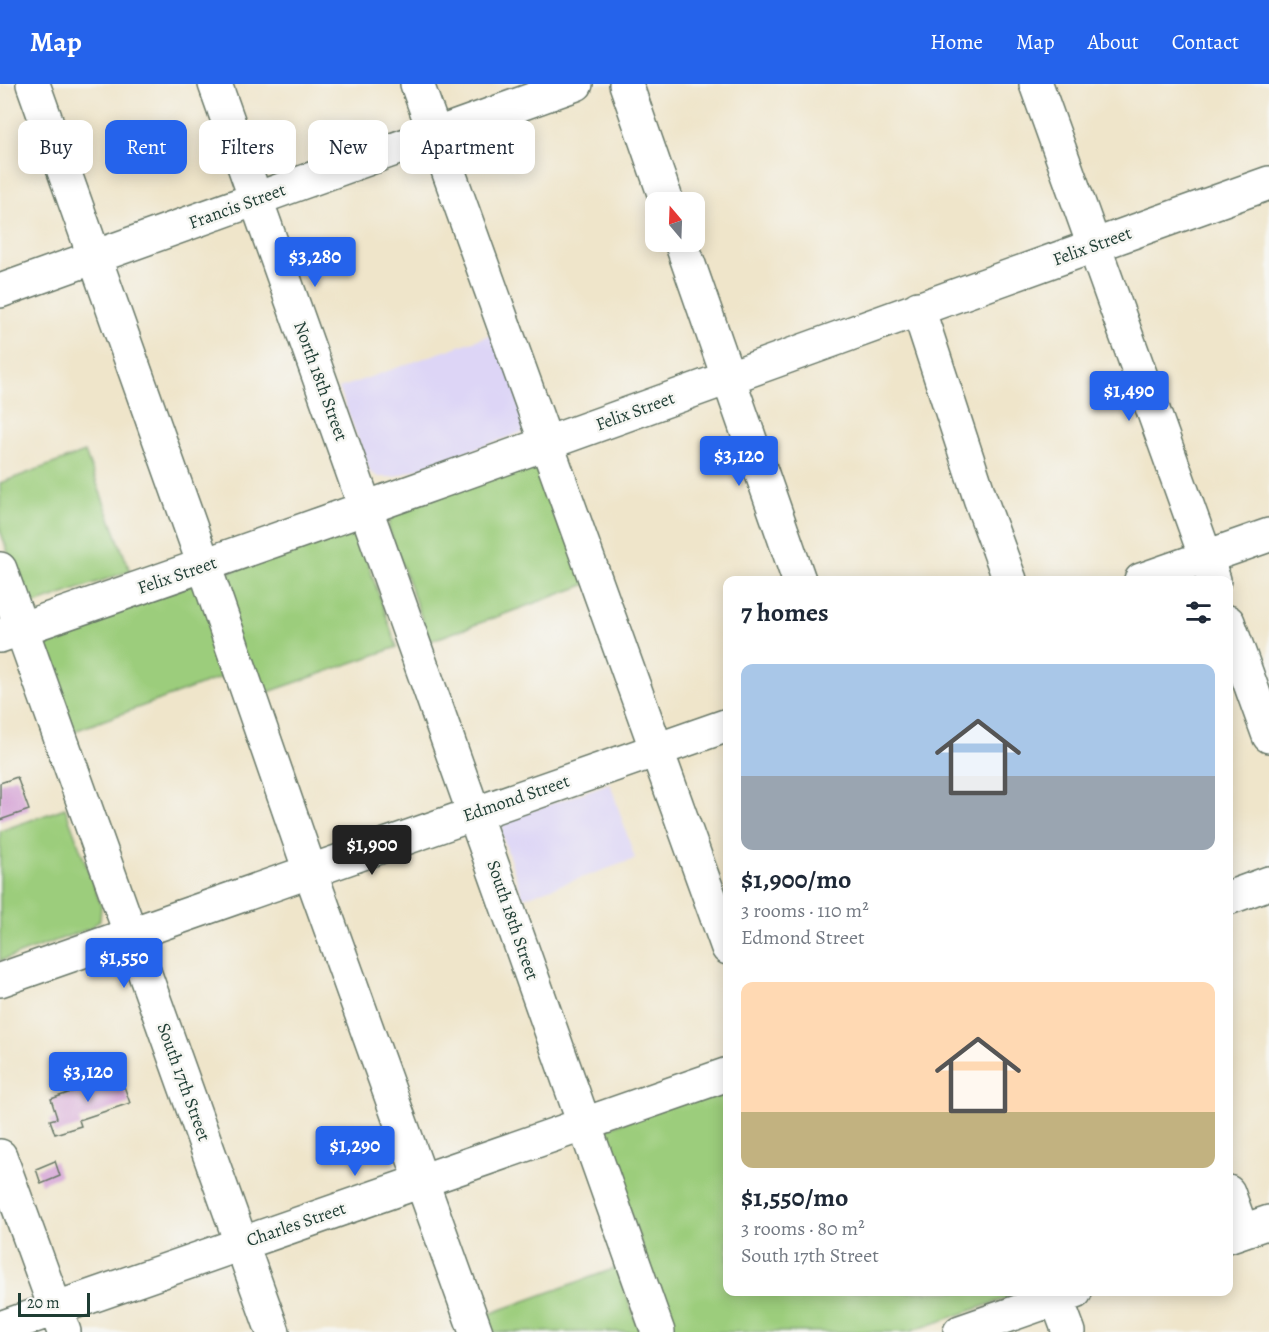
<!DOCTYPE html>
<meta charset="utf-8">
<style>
body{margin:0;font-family:Alegreya,serif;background:#f2f2f3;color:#1f2937;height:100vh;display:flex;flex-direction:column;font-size:22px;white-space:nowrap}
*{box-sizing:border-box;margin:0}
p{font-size:20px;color:#747a83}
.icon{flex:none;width:33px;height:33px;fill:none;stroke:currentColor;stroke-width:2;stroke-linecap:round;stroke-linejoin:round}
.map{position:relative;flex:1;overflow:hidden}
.details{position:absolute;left:723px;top:492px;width:510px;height:720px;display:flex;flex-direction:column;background:#fff;border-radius:12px;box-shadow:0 3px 15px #0003}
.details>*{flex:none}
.banner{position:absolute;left:18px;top:36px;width:570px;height:54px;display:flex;gap:12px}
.needle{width:39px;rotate:341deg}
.tools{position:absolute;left:645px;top:108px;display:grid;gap:12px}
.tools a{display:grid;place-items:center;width:60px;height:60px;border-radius:12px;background:#fff;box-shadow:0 3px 15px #0003;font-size:30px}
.scale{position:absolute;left:18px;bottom:15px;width:72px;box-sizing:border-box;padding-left:6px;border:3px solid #1f3d34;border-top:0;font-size:16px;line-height:21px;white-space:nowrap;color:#1f3d34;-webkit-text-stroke:4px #f6f6f2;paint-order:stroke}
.price{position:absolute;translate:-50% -51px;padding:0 14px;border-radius:6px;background:#2563eb;color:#fff;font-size:20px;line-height:39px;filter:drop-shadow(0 2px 3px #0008)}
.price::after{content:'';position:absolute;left:50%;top:36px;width:18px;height:14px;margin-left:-9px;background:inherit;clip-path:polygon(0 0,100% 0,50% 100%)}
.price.active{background:#222;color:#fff}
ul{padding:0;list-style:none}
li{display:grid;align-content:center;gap:12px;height:318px;padding:0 18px}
li span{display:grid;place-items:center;height:186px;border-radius:12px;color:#555}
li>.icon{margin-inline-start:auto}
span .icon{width:108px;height:108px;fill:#fffc;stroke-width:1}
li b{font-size:26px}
h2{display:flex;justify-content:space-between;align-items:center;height:72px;padding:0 18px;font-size:26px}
.chip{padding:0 21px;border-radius:12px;background:#fff;box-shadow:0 3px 15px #0003;font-size:21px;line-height:54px}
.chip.active{background:#2563eb;color:#fff}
header{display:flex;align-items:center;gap:36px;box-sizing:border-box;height:84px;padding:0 30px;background:#2563eb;color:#fff}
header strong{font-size:28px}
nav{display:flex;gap:33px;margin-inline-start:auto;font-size:21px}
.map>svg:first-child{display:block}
</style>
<header>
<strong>Map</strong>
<nav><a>Home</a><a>Map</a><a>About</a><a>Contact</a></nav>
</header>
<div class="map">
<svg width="1269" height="1248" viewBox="0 0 1269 1248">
<rect width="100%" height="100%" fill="#f6f6f2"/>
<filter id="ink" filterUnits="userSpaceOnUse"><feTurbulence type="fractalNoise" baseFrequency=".0167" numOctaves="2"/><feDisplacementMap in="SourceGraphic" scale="12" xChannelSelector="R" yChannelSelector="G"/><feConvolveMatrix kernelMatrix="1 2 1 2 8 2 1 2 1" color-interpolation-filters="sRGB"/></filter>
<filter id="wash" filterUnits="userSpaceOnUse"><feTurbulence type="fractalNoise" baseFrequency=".008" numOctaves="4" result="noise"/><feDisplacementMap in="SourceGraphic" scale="24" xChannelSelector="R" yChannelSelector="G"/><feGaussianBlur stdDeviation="1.35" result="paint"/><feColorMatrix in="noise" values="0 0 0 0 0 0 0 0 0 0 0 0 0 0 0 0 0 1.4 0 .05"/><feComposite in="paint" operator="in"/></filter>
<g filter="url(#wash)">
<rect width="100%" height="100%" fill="#efe5ca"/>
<path fill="#ddd5f6" d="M 499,248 L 532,345 L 394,393 L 379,393 L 370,388 L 339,304 Z
M 610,699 L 635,775 L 523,814 L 501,748 L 502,741 L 508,735 Z"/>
<path fill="#9ccd7c" stroke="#5e8558" stroke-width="1.5" d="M 85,368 L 130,487 L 32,521 L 25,516 L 0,446 L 0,399 Z
M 545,374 L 590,499 L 430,557 L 388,443 L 391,433 L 399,425 Z
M 347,447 L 355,450 L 361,459 L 397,563 L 257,612 L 215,493 Z
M 202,497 L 233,589 L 69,649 L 42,554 Z
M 65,724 L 101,821 L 100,836 L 91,844 L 0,877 L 0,747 Z
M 727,999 L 728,1208 L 1025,1208 L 909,1248 L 672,1248 L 604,1054 L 605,1045 Z
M 616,1184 L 640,1248 L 483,1248 L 478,1234 Z"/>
<g id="blocks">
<path fill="#d199d2" d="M 17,693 L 29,726 L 0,736 L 0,699 Z
M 120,991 L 130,1019 L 79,1036 L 81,1042 L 55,1050 L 50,1036 L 57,1034 L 51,1015 Z
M 55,1077 L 60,1092 L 41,1100 L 36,1085 Z"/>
</g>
</g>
<g filter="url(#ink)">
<use href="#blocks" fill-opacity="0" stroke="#687868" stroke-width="1.5"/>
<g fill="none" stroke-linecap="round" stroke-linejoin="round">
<g stroke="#687868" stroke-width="36">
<path id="minor" d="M 33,0 L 204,481 L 310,787 L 476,1248
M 215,0 L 658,1248
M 417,0 L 728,864
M 626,0 L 667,118
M 1036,0 L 1214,496
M 681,158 L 799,496
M 0,207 L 576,0
M 918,224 L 980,414 L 1010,496
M 0,485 L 273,1248
M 1141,496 L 1269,451
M 1228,538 L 1269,652
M 0,552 C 425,406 846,250 1269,99
M 1228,814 L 1269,799
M 0,896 L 728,641
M 0,1072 L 64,1248
M 1228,1108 L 1242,1147
M 1228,1152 L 1269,1138
M 1054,1208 L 1069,1248
M 0,1244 L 728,990
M 960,1248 L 1075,1208"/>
</g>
<use href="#minor" stroke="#fff" stroke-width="33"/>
</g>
</g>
<g text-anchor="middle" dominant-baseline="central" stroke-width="5" stroke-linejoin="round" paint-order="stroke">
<g font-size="18" fill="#1f3d34" stroke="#f6f6f2">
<text transform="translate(237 122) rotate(-20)">Francis Street</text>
<text transform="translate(1092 162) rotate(-20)">Felix Street</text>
<text transform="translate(321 297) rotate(70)">North 18th Street</text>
<text transform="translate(635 327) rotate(-20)">Felix Street</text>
<text transform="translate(177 491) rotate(-19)">Felix Street</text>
<text transform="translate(516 714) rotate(-19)">Edmond Street</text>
<text transform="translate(513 836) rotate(71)">South 18th Street</text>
<text transform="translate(184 998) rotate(70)">South 17th Street</text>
<text transform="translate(296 1140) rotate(-19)">Charles Street</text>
</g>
</g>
</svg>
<div class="tools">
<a><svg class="needle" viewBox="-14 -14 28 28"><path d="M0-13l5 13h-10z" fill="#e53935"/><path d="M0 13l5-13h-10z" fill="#747a83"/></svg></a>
</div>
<div class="scale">20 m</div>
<b class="price" style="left:315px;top:204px">$3,280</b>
<b class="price" style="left:1129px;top:338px">$1,490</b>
<b class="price" style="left:739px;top:403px">$3,120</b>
<b class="price active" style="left:372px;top:792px">$1,900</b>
<b class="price" style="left:124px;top:905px">$1,550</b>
<b class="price" style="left:88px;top:1019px">$3,120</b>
<b class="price" style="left:355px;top:1093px">$1,290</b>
<div class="banner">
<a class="chip">Buy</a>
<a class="chip active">Rent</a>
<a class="chip">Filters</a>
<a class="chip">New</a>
<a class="chip">Apartment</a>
</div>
<section class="details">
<h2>7 homes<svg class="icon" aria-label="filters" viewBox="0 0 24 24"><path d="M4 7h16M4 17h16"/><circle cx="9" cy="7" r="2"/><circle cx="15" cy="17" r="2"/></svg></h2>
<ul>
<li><span style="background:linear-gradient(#a9c7e8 60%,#9aa5b1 0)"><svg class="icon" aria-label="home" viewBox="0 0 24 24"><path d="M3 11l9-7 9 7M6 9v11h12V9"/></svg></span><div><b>$1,900/mo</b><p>3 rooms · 110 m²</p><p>Edmond Street</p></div></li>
<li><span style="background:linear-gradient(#ffd9b3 70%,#c2b280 0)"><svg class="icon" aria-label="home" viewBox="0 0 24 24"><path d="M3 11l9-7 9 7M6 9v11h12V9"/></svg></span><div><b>$1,550/mo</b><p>3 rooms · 80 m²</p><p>South 17th Street</p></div></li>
</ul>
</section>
</div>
